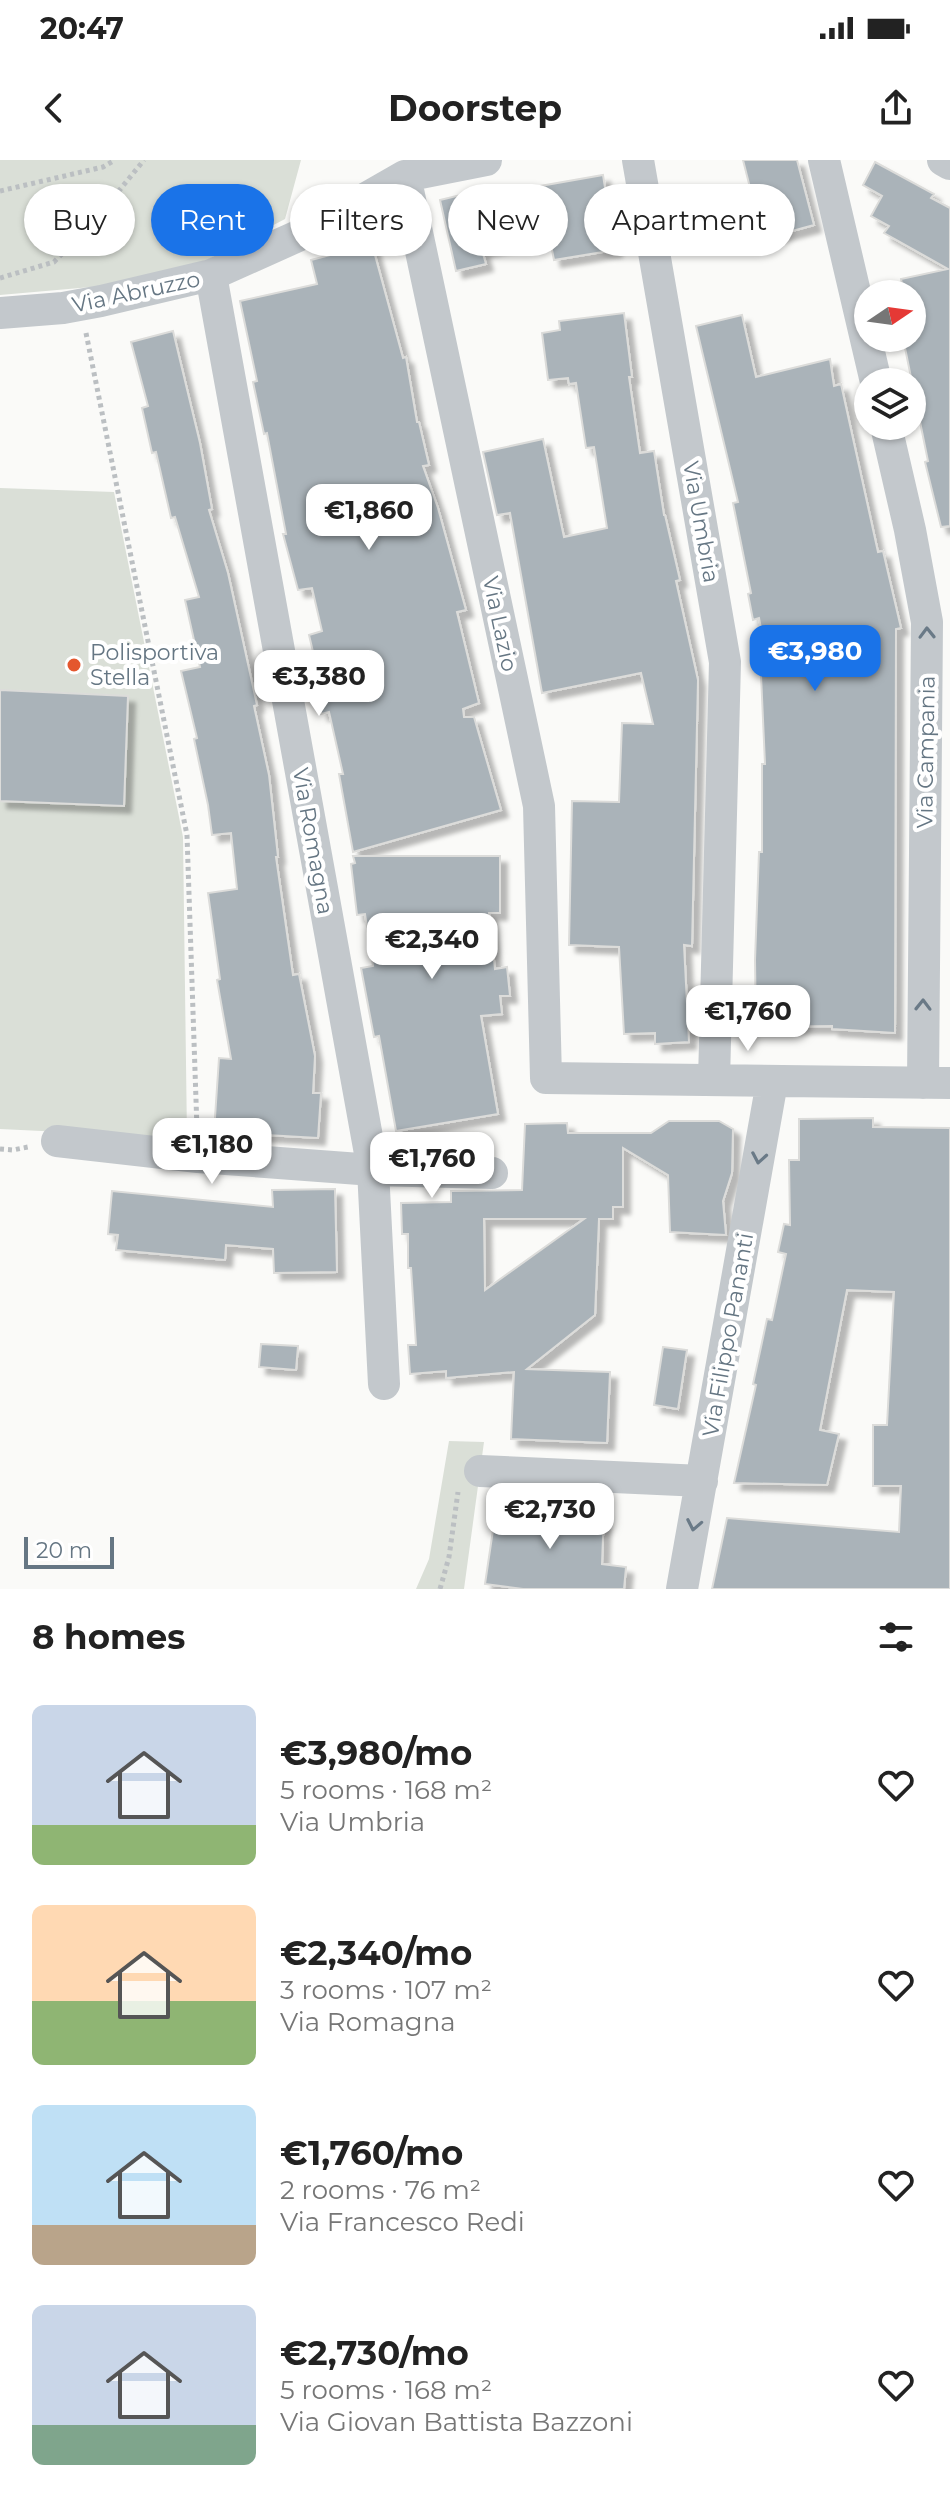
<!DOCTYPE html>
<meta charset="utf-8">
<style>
body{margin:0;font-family:Montserrat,sans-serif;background:#f2f2f2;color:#222;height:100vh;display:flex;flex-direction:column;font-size:30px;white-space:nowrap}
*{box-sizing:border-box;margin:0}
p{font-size:26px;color:#767676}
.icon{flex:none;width:44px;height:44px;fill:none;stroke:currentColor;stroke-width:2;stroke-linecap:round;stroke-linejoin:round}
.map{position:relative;height:1429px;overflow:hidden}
.side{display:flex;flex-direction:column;background:#fff;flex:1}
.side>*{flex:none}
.hud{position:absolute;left:24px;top:24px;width:902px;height:72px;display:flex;gap:16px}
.needle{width:52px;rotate:77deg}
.controls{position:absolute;left:854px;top:120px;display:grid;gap:16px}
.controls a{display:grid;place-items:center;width:72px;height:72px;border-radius:50%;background:#fff;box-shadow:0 2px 6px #0004;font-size:40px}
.scale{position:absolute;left:24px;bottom:20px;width:90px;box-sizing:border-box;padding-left:8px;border:4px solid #657683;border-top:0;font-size:22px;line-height:28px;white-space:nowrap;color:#657683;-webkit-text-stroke:6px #fff;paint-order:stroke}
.price{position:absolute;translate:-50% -68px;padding:0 18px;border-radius:16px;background:#fff;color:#222;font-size:26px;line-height:52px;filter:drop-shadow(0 2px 4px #0008)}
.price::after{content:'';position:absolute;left:50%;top:48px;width:24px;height:18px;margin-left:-12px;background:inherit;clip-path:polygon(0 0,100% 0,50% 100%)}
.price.current{background:#1a73e8;color:#fff}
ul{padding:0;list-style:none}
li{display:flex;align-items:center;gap:24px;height:200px;padding:0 32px}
li span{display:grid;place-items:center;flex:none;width:224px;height:160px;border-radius:12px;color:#555}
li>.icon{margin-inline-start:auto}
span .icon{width:96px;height:96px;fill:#fffc;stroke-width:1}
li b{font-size:34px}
h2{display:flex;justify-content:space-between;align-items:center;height:96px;padding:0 32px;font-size:34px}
.pill{padding:0 28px;border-radius:36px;background:#fff;box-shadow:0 2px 6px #0004;font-size:28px;line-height:72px}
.pill.current{background:#1a73e8;color:#fff}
.status{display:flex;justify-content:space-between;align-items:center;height:56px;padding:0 40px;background:#fff;direction:ltr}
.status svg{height:22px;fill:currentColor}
header{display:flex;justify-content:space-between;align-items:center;height:104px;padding:0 32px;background:#fff;font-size:36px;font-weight:700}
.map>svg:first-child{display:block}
</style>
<div class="status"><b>20:47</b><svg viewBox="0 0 49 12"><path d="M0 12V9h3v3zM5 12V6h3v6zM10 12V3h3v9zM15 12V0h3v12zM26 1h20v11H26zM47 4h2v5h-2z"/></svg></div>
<header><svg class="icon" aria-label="back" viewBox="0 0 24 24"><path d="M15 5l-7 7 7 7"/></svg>Doorstep<svg class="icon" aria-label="share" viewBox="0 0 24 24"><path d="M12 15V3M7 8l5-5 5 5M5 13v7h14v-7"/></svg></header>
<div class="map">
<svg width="950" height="1429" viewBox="0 0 950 1429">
<defs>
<filter id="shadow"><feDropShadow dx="7" dy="7" stdDeviation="2" flood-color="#0004"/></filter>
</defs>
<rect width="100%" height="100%" fill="#fafaf8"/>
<path fill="#dadfd7" d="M 0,0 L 301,0 L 285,59 L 207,100 L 114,125 L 0,135 Z
M 0,328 L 114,332 L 183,677 L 187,978 L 0,969 Z
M 449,1281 L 484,1282 L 464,1429 L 416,1429 L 429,1399 Z"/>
<path fill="#aab3b9" stroke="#dcdcda" stroke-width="2" fill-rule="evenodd" filter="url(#shadow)" d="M 743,0 L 797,0 L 814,65 L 763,79 Z
M 875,2 L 934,34 L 931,38 L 950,48 L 950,366 L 941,367 L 925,302 L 928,301 L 903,178 L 913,178 L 912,134 L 904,134 L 901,119 L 948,109 L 884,73 L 889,66 L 871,56 L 882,36 L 863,25 Z
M 603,15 L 615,90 L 554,100 L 549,75 L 482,90 L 486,104 L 456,111 L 440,40 L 498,26 L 500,33 Z
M 372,84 L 403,198 L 406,197 L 417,262 L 419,262 L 429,305 L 423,306 L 438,348 L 466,450 L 457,452 L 479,543 L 463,549 L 464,557 L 474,557 L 501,650 L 353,692 L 339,614 L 343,614 L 329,552 L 321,554 L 316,531 L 322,530 L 309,475 L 322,471 L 312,428 L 298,430 L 283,374 L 286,374 L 267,273 L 264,274 L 253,222 L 257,221 L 240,141 L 317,124 L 311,100 Z
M 624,153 L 632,217 L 629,217 L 640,293 L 654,291 L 664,355 L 665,355 L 680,420 L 676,421 L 698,520 L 692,786 L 684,785 L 689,882 L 655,884 L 655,873 L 624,874 L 619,787 L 569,785 L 572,641 L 619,642 L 622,563 L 653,564 L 641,513 L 542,533 L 510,353 L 497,355 L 483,292 L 543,279 L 564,377 L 607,368 L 594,287 L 586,288 L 576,223 L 569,224 L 568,218 L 548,220 L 542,173 L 560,170 L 559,161 Z
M 742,155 L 756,217 L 830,199 L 834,226 L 841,224 L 878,392 L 883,391 L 901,468 L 896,469 L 895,873 L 832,869 L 832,866 L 756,867 L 755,800 L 759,692 L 762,692 L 762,604 L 765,604 L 761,515 L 770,515 L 759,458 L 753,460 L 748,434 L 751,433 L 733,343 L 738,342 L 696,166 Z
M 173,171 L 200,283 L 212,349 L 209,350 L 228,413 L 257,545 L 254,546 L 269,615 L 278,697 L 276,697 L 293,815 L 299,814 L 315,896 L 313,933 L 321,933 L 318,978 L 214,972 L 219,898 L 231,899 L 217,820 L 220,819 L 208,733 L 237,729 L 231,673 L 212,675 L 208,645 L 194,579 L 197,578 L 181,511 L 200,507 L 185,440 L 199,437 L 175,357 L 171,358 L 156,292 L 152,293 L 142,248 L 148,246 L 131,182 Z
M 0,530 L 128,536 L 124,646 L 0,641 Z
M 353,696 L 500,696 L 500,753 L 489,753 L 495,809 L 507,807 L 510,836 L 500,836 L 502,854 L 481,856 L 498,954 L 396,971 L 379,876 L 374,877 L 361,808 L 373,806 L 365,754 L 357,755 L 351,704 L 355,703 Z
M 873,958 L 873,967 L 950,968 L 950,1429 L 712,1429 L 727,1358 L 899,1372 L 901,1326 L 873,1326 L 873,1265 L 887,1265 L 894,1132 L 847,1130 L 820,1270 L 839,1274 L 827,1325 L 734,1323 L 756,1225 L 753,1224 L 767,1159 L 772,1160 L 786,1094 L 778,1092 L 784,1064 L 790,1065 L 789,1000 L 799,1000 L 799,959 Z
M 669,961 L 719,961 L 733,969 L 732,1013 L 723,1041 L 726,1075 L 670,1072 L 668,1015 L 623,988 L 623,1047 L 613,1047 L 613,1059 L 599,1059 L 595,1155 L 527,1209 L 610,1212 L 607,1283 L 511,1279 L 514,1212 L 446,1218 L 446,1211 L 410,1214 L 408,1185 L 416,1185 L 411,1108 L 408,1108 L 408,1074 L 402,1074 L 401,1043 L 451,1042 L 451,1031 L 522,1030 L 525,964 L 567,963 L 568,973 L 651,973 ZM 484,1059 L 584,1059 L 485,1130 Z
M 335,1029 L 337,1112 L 274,1113 L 273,1089 L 226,1085 L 225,1100 L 116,1090 L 118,1075 L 108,1074 L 112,1031 L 273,1047 L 272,1030 Z
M 261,1184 L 298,1186 L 296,1210 L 259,1207 Z
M 663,1187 L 687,1190 L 678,1249 L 654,1245 Z
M 497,1343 L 579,1354 L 579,1348 L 604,1350 L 602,1404 L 626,1407 L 624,1429 L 523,1429 L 485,1424 Z"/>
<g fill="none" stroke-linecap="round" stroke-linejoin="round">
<path stroke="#bbbfc2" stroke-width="5" stroke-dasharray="4 4" stroke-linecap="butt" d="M 0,31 L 103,7 L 115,0
M 0,118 L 54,102 L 96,59 L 144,0
M 86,173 L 187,675 L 197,969
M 0,989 L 13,990 L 28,987
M 440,1429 L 449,1397 L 458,1332"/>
<path stroke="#c3c8cc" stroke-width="32" d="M 638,0 L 725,502 L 714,920
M 824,0 L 876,222
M 943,0 L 950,4
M 405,16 L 539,646 L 546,918 L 950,923
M 211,115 L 373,1010 L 384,1224
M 0,153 L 63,148 L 101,141 L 211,115 L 309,71 L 405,16 L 486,0
M 886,266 L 910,370 L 927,462 L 923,923
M 57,981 L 198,997 L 373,1010 L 492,1013
M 480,1311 L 702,1321
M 682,1429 L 772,922"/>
</g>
<defs><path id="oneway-chevron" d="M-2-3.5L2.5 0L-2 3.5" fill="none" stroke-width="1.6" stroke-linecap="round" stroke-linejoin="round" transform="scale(2)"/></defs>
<g stroke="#6a7a87">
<use href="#oneway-chevron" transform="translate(927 473) rotate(-91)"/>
<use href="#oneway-chevron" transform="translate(923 845) rotate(-89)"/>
<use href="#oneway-chevron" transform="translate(759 998) rotate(100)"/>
<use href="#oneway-chevron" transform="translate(694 1365) rotate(101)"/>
</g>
<circle fill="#e4572e" stroke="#fff" stroke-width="3" cx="74" cy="505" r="8"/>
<g text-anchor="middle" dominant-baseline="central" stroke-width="8" stroke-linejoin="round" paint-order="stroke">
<g font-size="22" fill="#657683" stroke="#fff">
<text transform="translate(136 132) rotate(-12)">Via Abruzzo</text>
<text transform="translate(701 362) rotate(80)">Via Umbria</text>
<text transform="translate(500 464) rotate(78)">Via Lazio</text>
<text transform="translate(926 592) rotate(-89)">Via Campania</text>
<text transform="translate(313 681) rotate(80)">Via Romagna</text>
<text transform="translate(728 1175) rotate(-80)">Via Filippo Pananti</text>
</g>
<g font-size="22" fill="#657683" stroke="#fff" text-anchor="start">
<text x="90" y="492">Polisportiva<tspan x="90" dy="25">Stella</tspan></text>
</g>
</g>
</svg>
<div class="controls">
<a><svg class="needle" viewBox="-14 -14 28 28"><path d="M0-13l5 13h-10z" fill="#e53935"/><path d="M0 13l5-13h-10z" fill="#767676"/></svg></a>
<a><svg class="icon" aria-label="layers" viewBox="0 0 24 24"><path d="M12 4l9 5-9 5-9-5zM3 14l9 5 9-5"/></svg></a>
</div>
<div class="scale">20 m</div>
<b class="price" style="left:369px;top:392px">€1,860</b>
<b class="price current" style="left:815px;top:533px">€3,980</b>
<b class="price" style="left:319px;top:558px">€3,380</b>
<b class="price" style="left:432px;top:821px">€2,340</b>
<b class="price" style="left:748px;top:893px">€1,760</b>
<b class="price" style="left:212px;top:1026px">€1,180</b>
<b class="price" style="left:432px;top:1040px">€1,760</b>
<b class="price" style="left:550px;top:1391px">€2,730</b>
<div class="hud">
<a class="pill">Buy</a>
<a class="pill current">Rent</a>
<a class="pill">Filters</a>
<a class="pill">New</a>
<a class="pill">Apartment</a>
</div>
</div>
<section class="side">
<h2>8 homes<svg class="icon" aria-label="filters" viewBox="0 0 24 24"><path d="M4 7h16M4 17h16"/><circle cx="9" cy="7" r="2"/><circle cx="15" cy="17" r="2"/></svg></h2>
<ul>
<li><span style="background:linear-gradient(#c9d6e8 75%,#8fb573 0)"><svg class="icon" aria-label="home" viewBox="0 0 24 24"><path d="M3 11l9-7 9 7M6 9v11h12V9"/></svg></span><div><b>€3,980/mo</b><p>5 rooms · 168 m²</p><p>Via Umbria</p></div><svg class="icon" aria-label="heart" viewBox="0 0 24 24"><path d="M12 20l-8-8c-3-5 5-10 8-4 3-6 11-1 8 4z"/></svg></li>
<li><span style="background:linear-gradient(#ffd9b3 60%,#8fb573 0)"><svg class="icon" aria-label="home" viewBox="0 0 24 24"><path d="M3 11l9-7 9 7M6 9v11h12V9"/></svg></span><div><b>€2,340/mo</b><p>3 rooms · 107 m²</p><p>Via Romagna</p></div><svg class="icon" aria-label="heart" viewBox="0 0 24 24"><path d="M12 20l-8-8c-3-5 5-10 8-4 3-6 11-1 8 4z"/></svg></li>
<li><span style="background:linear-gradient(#bfe0f5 75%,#b9a48a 0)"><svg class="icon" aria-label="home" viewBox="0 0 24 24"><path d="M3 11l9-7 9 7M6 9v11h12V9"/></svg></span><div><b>€1,760/mo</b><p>2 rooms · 76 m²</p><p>Via Francesco Redi</p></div><svg class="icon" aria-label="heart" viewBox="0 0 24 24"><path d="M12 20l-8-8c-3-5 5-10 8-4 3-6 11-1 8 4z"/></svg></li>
<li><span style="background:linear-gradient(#c9d6e8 75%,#7fa58c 0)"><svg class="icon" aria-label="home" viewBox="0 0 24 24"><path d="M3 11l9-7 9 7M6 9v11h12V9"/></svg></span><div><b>€2,730/mo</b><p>5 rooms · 168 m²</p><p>Via Giovan Battista Bazzoni</p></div><svg class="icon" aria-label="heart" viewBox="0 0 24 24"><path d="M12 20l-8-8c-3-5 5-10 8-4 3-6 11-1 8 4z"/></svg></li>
</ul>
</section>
